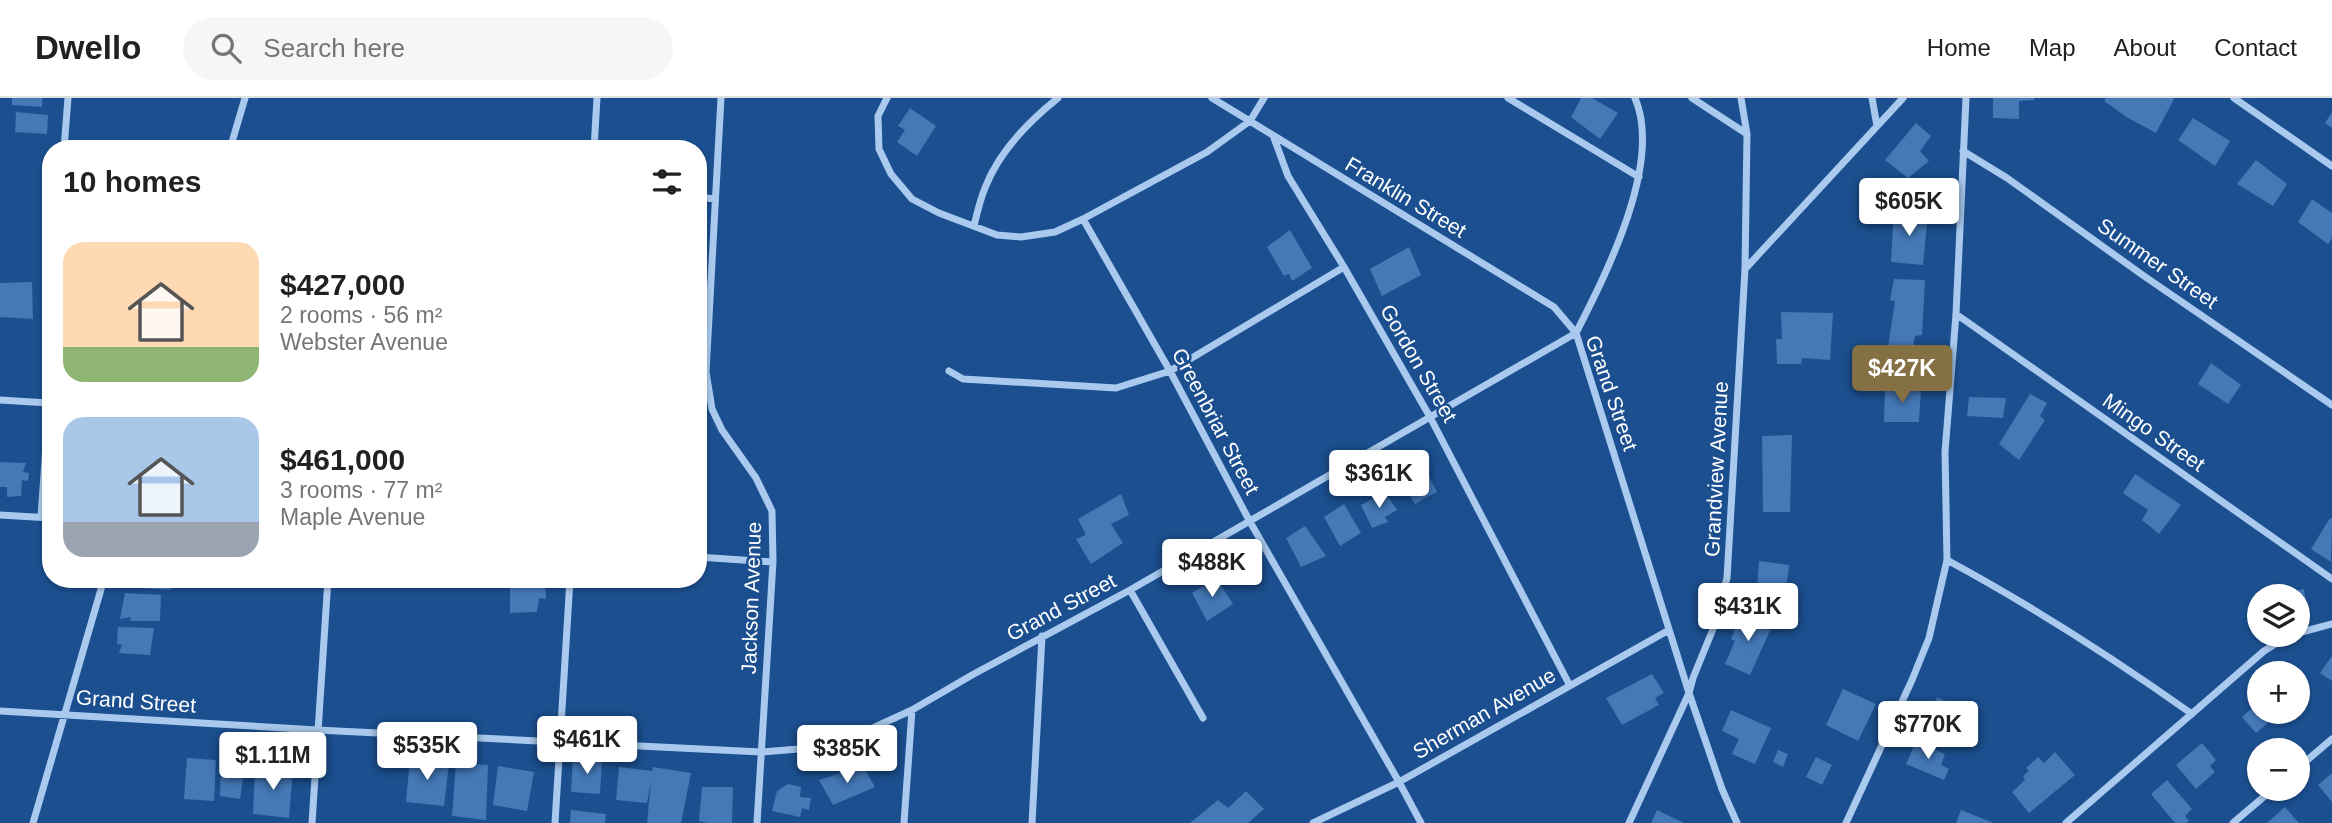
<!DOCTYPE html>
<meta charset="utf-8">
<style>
body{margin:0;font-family:Arial,sans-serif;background:#f6f6f6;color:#202124;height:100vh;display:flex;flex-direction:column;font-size:26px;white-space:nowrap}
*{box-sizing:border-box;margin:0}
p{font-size:23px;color:#757577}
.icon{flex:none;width:38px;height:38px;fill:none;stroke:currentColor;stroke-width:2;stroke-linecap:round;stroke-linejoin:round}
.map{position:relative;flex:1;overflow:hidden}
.drawer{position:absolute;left:42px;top:42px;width:665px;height:448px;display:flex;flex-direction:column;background:#fff;border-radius:28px;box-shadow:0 2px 5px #0004}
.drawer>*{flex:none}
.controls{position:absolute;left:2247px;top:486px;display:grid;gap:14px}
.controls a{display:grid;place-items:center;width:63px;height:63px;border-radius:50%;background:#fff;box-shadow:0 2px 5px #0004;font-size:35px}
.price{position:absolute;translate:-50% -60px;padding:0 16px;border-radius:7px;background:#fff;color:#222;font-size:23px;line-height:46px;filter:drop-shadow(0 2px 4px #0008)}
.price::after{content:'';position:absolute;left:50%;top:42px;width:21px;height:16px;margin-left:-10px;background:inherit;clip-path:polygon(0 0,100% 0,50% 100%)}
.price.on{background:#847042;color:#fff}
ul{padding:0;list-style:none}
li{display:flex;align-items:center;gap:21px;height:175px;padding:0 21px}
li span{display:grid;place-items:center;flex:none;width:196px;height:140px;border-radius:21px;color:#555}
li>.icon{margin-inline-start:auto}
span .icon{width:84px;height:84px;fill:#fffc;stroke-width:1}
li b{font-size:30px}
h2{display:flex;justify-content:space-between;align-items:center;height:84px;padding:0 21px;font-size:30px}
header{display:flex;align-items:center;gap:42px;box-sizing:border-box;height:98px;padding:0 35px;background:#fff;border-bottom:2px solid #e0e0e0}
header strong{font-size:33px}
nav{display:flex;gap:38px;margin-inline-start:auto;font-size:24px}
.search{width:490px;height:63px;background:#f6f6f6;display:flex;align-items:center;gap:18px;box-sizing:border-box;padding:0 24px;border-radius:38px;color:#757577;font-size:26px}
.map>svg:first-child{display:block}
</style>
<header>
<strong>Dwello</strong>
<div class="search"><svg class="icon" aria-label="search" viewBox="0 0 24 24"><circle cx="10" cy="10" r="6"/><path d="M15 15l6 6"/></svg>Search here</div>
<nav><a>Home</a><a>Map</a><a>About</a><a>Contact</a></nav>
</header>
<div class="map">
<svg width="2332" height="725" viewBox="0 0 2332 725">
<rect width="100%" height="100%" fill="#1b4f8f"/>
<path fill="#4478b7" d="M 12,0 L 42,0 L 42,9 L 12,7 Z
M 1581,0 L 1592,0 L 1618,15 L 1600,41 L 1571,19 Z
M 1993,0 L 2034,0 L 2034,2 L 2019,3 L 2019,21 L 1993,20 Z
M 2106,0 L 2173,0 L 2174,1 L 2156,35 L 2128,20 L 2104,3 Z
M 910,10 L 936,28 L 917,58 L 897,44 L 905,32 L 898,28 Z
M 16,14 L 48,17 L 47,36 L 15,34 Z
M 2332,14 L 2332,30 L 2325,25 Z
M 2193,20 L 2230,43 L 2215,68 L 2178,42 Z
M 1916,25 L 1931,38 L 1920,53 L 1929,63 L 1908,80 L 1885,62 Z
M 2256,62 L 2287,86 L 2273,108 L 2237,86 Z
M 2312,101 L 2332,115 L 2332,140 L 2328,146 L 2298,124 Z
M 1894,114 L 1928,116 L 1923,167 L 1891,164 Z
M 1290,132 L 1312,170 L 1292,183 L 1289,176 L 1284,178 L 1267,149 Z
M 1409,149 L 1421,177 L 1382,198 L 1370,171 Z
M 1894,181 L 1925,182 L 1922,237 L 1915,238 L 1912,254 L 1888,249 L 1895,203 L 1890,202 Z
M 32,184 L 33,221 L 0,219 L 0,185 Z
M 1781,214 L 1833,215 L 1830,262 L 1802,260 L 1801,266 L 1777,266 L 1776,241 L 1782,241 Z
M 2211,265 L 2241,287 L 2228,306 L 2198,286 Z
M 1885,289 L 1921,290 L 1919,324 L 1884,324 Z
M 2030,296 L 2047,305 L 2040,318 L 2045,322 L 2019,362 L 1999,346 Z
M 1969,299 L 2006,300 L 2003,320 L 1967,318 Z
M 1792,337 L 1790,414 L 1763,414 L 1762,338 Z
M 0,364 L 26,365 L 23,374 L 29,375 L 28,383 L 22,382 L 21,398 L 7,399 L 7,389 L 0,389 Z
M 1421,364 L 1437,394 L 1415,406 L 1399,381 L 1403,378 L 1401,373 Z
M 2135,376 L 2181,407 L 2159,436 L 2142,422 L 2148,412 L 2123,395 Z
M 1385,394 L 1397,412 L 1385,419 L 1388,424 L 1372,430 L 1361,407 Z
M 1121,396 L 1129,417 L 1111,426 L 1123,445 L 1091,466 L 1076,441 L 1086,437 L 1078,421 Z
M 1344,406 L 1361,435 L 1340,448 L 1324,419 Z
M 2330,420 L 2332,421 L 2331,464 L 2311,451 Z
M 1305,428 L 1326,458 L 1301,469 L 1286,440 Z
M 1759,463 L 1789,467 L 1786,495 L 1757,490 Z
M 1216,480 L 1233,506 L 1207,523 L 1192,495 Z
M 140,481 L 171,481 L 171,492 L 140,490 Z
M 510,482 L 545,482 L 546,501 L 539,500 L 537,514 L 510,515 Z
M 2304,491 L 2307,510 L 2298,512 L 2298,499 L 2262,499 Z
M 125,495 L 161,497 L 160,523 L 130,523 L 131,519 L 120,521 Z
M 1748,515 L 1773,526 L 1750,577 L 1725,566 L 1735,543 L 1731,541 L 1737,526 L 1742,528 Z
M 118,529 L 154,530 L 150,557 L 119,555 L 122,547 L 117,546 Z
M 2332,558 L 2332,583 L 2320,575 Z
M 1652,576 L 1664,595 L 1655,600 L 1659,607 L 1622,627 L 1606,600 Z
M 1843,591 L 1876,606 L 1858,643 L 1826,627 Z
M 1937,599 L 1962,611 L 1951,638 L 1925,626 Z
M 2259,604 L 2259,614 L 2274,614 L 2277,617 L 2256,635 L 2242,619 Z
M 1731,612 L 1771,630 L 1755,666 L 1732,656 L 1739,641 L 1722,633 Z
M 1916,644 L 1945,656 L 1941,667 L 1949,671 L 1944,682 L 1906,666 Z
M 2202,645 L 2216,662 L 2210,668 L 2215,674 L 2196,691 L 2176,667 Z
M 1778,652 L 1788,656 L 1783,669 L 1773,664 Z
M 2055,654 L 2075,677 L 2029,715 L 2012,694 L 2025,682 L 2023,678 L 2029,673 L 2026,670 L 2038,659 L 2044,665 Z
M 1816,659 L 1832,667 L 1822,687 L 1806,679 Z
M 187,660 L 216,662 L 214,703 L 184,701 Z
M 221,660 L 245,664 L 240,701 L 220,698 Z
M 573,660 L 602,661 L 600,696 L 571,694 Z
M 410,661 L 449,665 L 444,708 L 406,704 Z
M 456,665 L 488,667 L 486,722 L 452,718 Z
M 498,668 L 534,674 L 527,713 L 493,707 Z
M 863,668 L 875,689 L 833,707 L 819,682 Z
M 619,669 L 652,673 L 653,669 L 691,675 L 681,725 L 647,725 L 651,683 L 647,705 L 616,702 Z
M 293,670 L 289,720 L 253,716 L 255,672 Z
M 2332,675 L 2332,704 L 2318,687 Z
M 2167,682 L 2192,711 L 2185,718 L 2189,723 L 2186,725 L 2175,725 L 2151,696 Z
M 788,686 L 801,689 L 800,699 L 811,700 L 809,712 L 802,710 L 800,719 L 772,713 L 777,693 Z
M 702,689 L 733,689 L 732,725 L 707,725 L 699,723 Z
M 1246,693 L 1264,711 L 1248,725 L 1190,725 L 1218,702 L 1228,710 Z
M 2285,709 L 2299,725 L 2267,725 Z
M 571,712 L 606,716 L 605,725 L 570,725 Z
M 1657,712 L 1684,725 L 1651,725 Z
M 1961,712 L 1994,725 L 1956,725 Z"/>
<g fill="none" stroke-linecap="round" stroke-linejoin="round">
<path stroke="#a9c9ee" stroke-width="7" d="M 721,0 L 706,274 L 712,311 L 722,332 L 756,380 L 772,413 L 773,464 L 757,725
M 887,0 L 878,18 L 879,51 L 891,76 L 912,101 L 939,115 L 997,137 L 1021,139 L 1055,134 L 1083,121 L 1207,54 L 1250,23 L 1264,0
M 1212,0 L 1554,209 L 1576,235 L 1689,595 L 1722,691 L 1737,725
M 1508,0 L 1639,79
M 1692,0 L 1747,36
M 1872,0 L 1877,28
M 2234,0 L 2332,68
M 1274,40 L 1288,78 L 1344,169 L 1430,319 L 1569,586
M 64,51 L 68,0
M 230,51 L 245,0
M 594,51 L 597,0
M 1963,53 L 2007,80 L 2144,178 L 2332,307
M 698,99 L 715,101
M 1083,121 L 1170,273 L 1249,422 L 1399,684 L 1421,725
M 974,128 C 977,115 980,102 985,90 C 999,53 1028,24 1058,0
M 1745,171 L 1903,0
M 1956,216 L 2332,481
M 1576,235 C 1606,176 1663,65 1635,0
M 949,273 L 963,281 L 1116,290 L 1170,273 L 1344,169
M 0,302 L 49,305
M 0,417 L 51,420
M 41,419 L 51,275
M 698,459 L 773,464
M 1947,462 C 2032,508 2113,560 2192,616
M 1130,492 L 1203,620
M 2298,535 L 2332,526
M 0,613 L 317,632 L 761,654 L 811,650 L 851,640 L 912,612 L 972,577 L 1130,492 L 1576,235
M 2298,670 L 2332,641
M 33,725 L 104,481
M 312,725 L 328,481
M 555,725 L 570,481
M 904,725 L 912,612
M 1032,725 L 1042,538
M 1313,725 L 1399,684 L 1669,532
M 1629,725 L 1689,595 L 1693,580 L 1713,531 L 1727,480 L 1745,171 L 1747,36 L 1741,0
M 1846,725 L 1912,582 L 1929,540 L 1947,462 L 1945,354 L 1956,216 L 1966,0
M 2066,725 L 2264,553 L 2290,537
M 2233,725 L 2273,691"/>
</g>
<g text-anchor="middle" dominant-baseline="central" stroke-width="5" stroke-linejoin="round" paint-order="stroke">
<g font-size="21" fill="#fff" stroke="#1b4f8f">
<text transform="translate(1406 99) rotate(31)">Franklin Street</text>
<text transform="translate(2158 165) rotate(35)">Summer Street</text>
<text transform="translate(1419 265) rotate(60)">Gordon Street</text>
<text transform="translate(1612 295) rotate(71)">Grand Street</text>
<text transform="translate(1216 323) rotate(62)">Greenbriar Street</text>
<text transform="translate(2154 334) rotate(35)">Mingo Street</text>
<text transform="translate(1716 371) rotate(-87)">Grandview Avenue</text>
<text transform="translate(751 500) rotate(-88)">Jackson Avenue</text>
<text transform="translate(1061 509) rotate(-28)">Grand Street</text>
<text transform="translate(136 603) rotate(4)">Grand Street</text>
<text transform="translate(1484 615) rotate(-30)">Sherman Avenue</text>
</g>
</g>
</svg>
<div class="controls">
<a><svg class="icon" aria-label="layers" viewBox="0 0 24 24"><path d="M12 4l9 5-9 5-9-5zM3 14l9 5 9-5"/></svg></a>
<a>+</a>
<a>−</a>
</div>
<b class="price" style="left:1909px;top:140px">$605K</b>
<b class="price on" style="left:1902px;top:307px">$427K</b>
<b class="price" style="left:1379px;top:412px">$361K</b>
<b class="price" style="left:1212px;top:501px">$488K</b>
<b class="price" style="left:1748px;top:545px">$431K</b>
<b class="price" style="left:1928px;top:663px">$770K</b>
<b class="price" style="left:587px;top:678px">$461K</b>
<b class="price" style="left:427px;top:684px">$535K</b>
<b class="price" style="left:847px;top:687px">$385K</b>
<b class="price" style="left:273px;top:694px">$1.11M</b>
<section class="drawer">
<h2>10 homes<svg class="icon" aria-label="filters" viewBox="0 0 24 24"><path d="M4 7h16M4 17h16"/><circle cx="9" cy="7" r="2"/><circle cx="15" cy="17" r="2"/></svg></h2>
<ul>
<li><span style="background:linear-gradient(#ffd9b3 75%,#8fb573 0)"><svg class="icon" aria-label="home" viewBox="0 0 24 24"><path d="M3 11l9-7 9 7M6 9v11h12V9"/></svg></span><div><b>$427,000</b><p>2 rooms · 56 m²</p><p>Webster Avenue</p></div></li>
<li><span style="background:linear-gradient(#a9c7e8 75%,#9aa5b1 0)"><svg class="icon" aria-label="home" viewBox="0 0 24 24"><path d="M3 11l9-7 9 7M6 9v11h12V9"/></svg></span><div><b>$461,000</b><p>3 rooms · 77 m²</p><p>Maple Avenue</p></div></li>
</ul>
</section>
</div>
